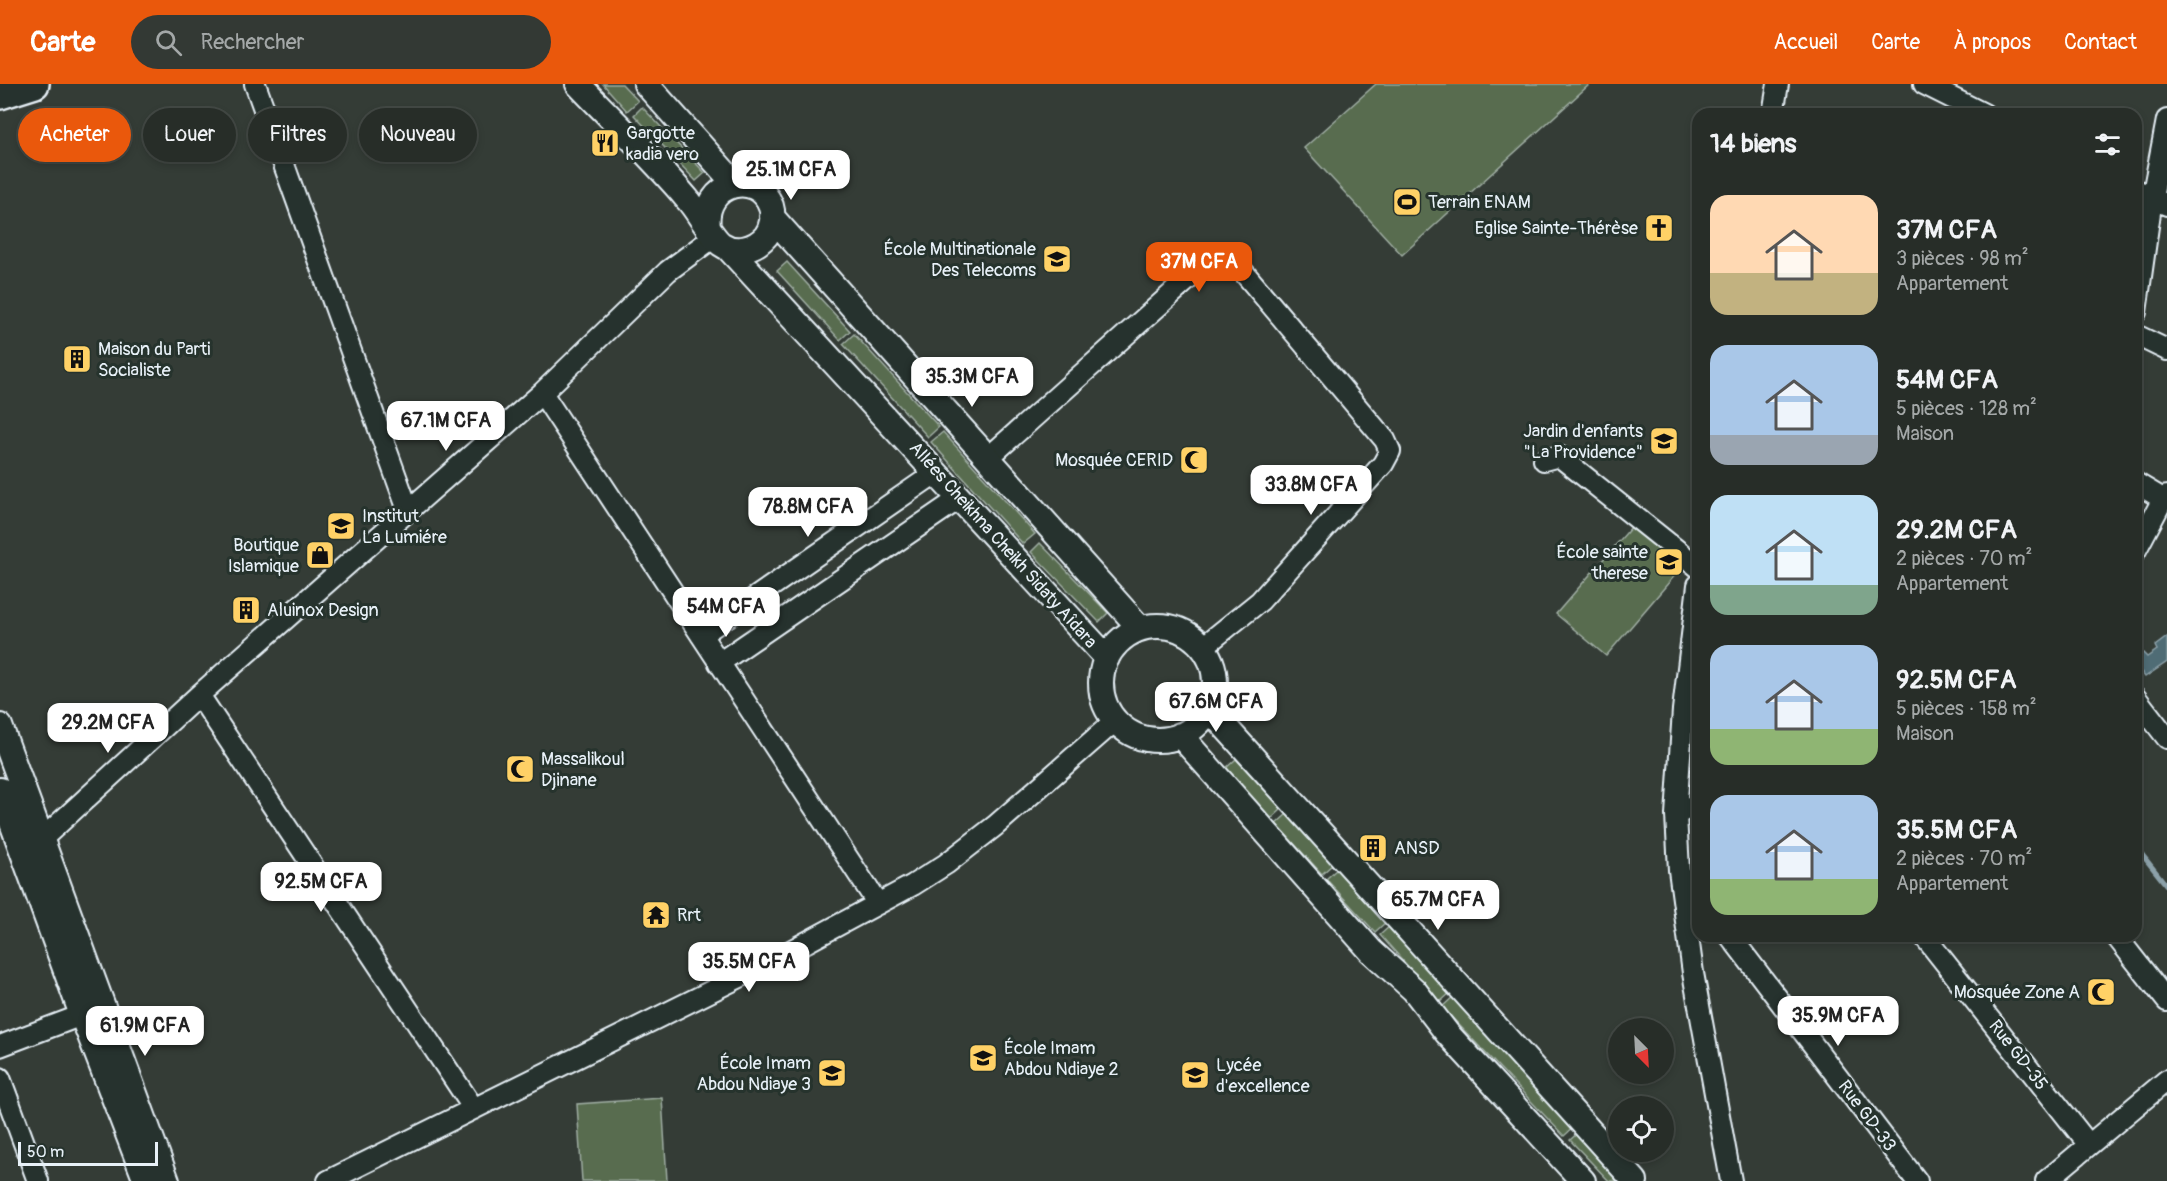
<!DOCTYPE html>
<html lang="fr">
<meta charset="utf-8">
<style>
body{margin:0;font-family:Pangolin,sans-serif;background:#333934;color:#f1f3f6;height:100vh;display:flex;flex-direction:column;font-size:22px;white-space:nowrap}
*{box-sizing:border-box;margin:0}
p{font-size:20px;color:#a4a8a8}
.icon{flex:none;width:33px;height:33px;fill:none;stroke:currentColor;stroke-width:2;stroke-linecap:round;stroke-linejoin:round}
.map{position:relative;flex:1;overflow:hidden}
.drawer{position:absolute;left:1692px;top:24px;width:450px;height:834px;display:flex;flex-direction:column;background:#272d28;border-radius:18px;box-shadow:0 3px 9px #0003,0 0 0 2px #434945}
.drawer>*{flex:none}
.top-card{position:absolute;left:18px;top:24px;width:570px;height:54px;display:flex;gap:12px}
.needle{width:39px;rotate:156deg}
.tools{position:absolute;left:1608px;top:934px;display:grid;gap:12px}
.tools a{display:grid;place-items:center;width:66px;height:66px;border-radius:50%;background:#272d28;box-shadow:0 3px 9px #0003,0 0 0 2px #434945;font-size:30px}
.scale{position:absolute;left:18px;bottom:15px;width:140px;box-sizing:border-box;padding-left:6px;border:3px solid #e8f1f8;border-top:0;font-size:16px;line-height:21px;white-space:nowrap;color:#e8f1f8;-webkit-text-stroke:4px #26332d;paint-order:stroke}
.price{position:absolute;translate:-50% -51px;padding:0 14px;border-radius:12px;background:#fff;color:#222;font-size:20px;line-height:39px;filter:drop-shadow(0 2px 3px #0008)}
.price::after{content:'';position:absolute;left:50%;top:36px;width:18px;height:14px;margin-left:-9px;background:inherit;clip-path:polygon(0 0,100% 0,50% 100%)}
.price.selected{background:#ea580c;color:#fff}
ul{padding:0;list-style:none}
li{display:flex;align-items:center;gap:18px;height:150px;padding:0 18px}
li span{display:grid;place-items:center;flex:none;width:168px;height:120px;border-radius:18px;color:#555}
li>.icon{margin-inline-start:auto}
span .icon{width:72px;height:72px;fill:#fffc;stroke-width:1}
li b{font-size:26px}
h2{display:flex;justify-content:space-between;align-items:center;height:72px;padding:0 18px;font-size:26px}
.tag{padding:0 21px;border-radius:27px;background:#272d28;box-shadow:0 3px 9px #0003,0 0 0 2px #434945;font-size:21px;line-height:54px}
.tag.selected{background:#ea580c;color:#fff}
header{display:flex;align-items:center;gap:36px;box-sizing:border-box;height:84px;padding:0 30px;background:#ea580c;color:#fff}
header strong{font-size:28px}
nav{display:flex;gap:33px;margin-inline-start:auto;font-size:21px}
.search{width:420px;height:54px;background:#333934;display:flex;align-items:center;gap:15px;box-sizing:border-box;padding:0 21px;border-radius:33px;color:#a4a8a8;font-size:22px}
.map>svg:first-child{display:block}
</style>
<header>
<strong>Carte</strong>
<div class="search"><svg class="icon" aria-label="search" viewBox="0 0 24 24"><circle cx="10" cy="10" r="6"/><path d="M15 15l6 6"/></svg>Rechercher</div>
<nav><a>Accueil</a><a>Carte</a><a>À propos</a><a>Contact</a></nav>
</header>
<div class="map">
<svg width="2167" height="1097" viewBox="0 0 2167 1097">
<rect width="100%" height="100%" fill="#343c36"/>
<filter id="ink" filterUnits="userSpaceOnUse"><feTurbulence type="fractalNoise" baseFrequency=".0167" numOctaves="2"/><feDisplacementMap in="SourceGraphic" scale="12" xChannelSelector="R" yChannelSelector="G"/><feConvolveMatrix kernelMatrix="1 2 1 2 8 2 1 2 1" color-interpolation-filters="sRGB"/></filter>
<g filter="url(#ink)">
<path fill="#586c4f" stroke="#a0aea4" stroke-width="1.5" d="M 603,0 L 622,0 L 638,17 L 627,27 Z
M 1376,0 L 1590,0 L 1402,171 L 1304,64 Z
M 642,23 L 705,89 L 696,97 L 634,31 Z
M 787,178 L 850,247 L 840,256 L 777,187 Z
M 854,250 L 939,343 L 928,353 L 843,260 Z
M 943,348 L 1035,450 L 1023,460 L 931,358 Z
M 1633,441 L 1682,483 L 1606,572 L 1556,530 Z
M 1040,459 L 1108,529 L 1099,538 L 1031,468 Z
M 1236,675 L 1282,725 L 1271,735 L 1225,685 Z
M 1287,730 L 1333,780 L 1322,790 L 1276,740 Z
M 1337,785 L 1386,838 L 1375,848 L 1326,795 Z
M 1390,842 L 1450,909 L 1440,918 L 1380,851 Z
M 1454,912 L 1576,1041 L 1564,1052 L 1442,923 Z
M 662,1014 L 667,1097 L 582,1097 L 577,1020 Z
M 1580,1047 L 1629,1097 L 1609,1097 L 1570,1056 Z"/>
<path fill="#4f6c75" stroke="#8ca1a9" stroke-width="1.5" d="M 2167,553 L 2167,578 L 2145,593 L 2136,581 L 2136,574 L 2143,569 L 2147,573 L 2157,566 L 2155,562 Z"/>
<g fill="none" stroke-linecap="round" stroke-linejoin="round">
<path stroke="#8ca1a9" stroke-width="5" d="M 2136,763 L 2167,802"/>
<g stroke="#e8f1f8" stroke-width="24">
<path id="minor" d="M 255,0 L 408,426
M 1924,0 L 1984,30
M 1773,30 L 1778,0
M 2136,106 L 2167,121
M 2136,228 L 2152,114 L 2167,36
M 2136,251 L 2167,266
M 542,309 L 878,820
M 988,374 L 1213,173 C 1222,170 1228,172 1235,178 L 1385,356 L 1390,367 L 1383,380 L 1260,517 L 1203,563
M 1544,376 L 1559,372 L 1698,483
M 2136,399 L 2163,415
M 2136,466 L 2163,415 L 2167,412
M 1698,501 L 1683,626 L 1676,731 L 1679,786 L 1693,889 L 1731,1097
M 701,551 L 937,388
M 719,579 L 960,414
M 199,611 L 474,1025
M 2136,614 L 2167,654
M 1676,731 L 1698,719
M 42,755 L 199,611 L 542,309 L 668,187 L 714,153
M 1730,852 L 1917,1097
M 1924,852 L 2089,1061
M 2116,852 L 2167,917
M 0,962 L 82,931
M 0,994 L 38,1097
M 328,1097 L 764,881 L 913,801 L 946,780 L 995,742 L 1115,637
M 2046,1097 L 2167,996"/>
</g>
<g stroke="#e8f1f8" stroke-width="28">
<path id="tertiary" d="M 578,0 C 614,38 654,75 688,116 C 697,126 712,153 721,160 C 735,170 755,165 766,152 C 772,144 774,132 771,122 C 758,85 702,98 708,143
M 646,0 L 736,101
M 772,133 L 1140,544
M 728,164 L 1107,574
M1101 599a57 57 0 1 1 114 0a57 57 0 1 1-114 0Z
M 1209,625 L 1635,1097
M 0,642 L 167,1097
M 1180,651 L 1371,867 L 1414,906 L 1447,949 L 1583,1097
M 0,706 L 82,931 L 146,1097"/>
</g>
<g stroke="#e8f1f8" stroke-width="32">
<path id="secondary" d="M 0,11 L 35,0"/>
</g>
<use href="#minor" stroke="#26332d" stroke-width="20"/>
<use href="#tertiary" stroke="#26332d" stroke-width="24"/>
<use href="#secondary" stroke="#26332d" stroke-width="27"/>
</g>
</g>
<defs>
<g id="restaurant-square" transform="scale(1.5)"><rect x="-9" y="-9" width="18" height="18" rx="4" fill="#ffd166" stroke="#26332d"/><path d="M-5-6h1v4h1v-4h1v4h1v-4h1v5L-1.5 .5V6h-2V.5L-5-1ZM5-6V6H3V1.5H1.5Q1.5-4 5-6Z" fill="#111"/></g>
<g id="stadium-square" transform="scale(1.5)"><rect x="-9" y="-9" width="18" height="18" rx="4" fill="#ffd166" stroke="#26332d"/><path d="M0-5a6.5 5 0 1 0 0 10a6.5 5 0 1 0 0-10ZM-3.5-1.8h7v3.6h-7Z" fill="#111"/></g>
<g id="church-square" transform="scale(1.5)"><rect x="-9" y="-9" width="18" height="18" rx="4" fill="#ffd166" stroke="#26332d"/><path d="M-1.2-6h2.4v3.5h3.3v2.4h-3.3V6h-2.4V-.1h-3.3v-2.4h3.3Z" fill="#111"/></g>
<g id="university-square" transform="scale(1.5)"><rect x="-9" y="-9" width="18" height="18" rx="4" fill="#ffd166" stroke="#26332d"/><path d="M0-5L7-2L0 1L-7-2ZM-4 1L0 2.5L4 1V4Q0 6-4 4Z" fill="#111"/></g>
<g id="building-square" transform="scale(1.5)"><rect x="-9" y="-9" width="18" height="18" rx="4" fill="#ffd166" stroke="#26332d"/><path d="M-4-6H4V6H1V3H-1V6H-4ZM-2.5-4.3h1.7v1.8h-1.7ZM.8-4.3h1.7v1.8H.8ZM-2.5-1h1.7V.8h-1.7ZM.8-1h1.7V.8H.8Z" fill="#111"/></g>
<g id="school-square" transform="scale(1.5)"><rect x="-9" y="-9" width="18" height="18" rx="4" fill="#ffd166" stroke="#26332d"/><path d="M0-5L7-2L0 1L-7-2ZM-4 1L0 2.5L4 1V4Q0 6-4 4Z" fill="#111"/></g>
<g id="mosque-square" transform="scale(1.5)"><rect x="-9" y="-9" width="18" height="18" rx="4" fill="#ffd166" stroke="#26332d"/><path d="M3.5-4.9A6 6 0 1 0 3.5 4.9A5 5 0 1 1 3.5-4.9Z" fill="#111"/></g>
<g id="shop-square" transform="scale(1.5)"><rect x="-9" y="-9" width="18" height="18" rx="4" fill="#ffd166" stroke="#26332d"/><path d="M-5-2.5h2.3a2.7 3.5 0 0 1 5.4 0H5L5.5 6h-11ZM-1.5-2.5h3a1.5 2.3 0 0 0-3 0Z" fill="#111"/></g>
<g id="temple-square" transform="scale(1.5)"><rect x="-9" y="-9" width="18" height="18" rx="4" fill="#ffd166" stroke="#26332d"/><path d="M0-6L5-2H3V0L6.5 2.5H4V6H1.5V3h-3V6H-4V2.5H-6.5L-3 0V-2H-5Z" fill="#111"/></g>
</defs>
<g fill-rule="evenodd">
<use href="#restaurant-square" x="605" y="59"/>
<use href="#stadium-square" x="1407" y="118"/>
<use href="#church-square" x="1659" y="144"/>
<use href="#university-square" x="1057" y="175"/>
<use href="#building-square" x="77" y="275"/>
<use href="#school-square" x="1664" y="357"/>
<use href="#mosque-square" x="1194" y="376"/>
<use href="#school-square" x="341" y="442"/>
<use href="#shop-square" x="320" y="471"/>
<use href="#school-square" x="1669" y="478"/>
<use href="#building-square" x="246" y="526"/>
<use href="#mosque-square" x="520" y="685"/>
<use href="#building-square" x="1373" y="764"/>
<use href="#temple-square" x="656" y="831"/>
<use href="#mosque-square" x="2101" y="908"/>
<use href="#school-square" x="983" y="974"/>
<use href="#school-square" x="832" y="989"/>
<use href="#university-square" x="1195" y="991"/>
</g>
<g text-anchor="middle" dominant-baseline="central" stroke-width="6" stroke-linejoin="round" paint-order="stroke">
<g font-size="18" fill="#e8f1f8" stroke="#26332d" text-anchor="start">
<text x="626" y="49">Gargotte<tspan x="626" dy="21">kadia vero</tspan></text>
<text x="1428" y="118">Terrain ENAM</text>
<text x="1638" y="144" text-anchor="end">Eglise Sainte-Thérèse</text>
<text x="1036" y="165" text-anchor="end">École Multinationale<tspan x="1036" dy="21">Des Telecoms</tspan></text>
<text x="98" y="265">Maison du Parti<tspan x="98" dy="21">Socialiste</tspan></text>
<text x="1643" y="347" text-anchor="end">Jardin d'enfants<tspan x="1643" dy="21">"La Providence"</tspan></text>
<text x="1173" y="376" text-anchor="end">Mosquée CERID</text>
<text x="362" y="432">Institut<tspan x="362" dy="21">La Lumiére</tspan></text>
<text x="299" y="461" text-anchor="end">Boutique<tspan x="299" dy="21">Islamique</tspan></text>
<text x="1648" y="468" text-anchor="end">École sainte<tspan x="1648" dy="21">therese</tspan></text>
<text x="267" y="526">Aluinox Design</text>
<text x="541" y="675">Massalikoul<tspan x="541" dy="21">Djinane</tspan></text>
<text x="1394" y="764">ANSD</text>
<text x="677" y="831">Rrt</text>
<text x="2080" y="908" text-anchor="end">Mosquée Zone A</text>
<text x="1004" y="964">École Imam<tspan x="1004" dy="21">Abdou Ndiaye 2</tspan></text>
<text x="811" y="979" text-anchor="end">École Imam<tspan x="811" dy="21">Abdou Ndiaye 3</tspan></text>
<text x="1216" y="981">Lycée<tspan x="1216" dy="21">d'excellence</tspan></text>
</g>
<g font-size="18" fill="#e8f1f8" stroke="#26332d">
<text transform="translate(1003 461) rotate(48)">Allées Cheikhna Cheikh Sidaty Aîdara</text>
<text transform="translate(2018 971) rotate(52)">Rue GD-35</text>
<text transform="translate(1867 1032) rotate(53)">Rue GD-33</text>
</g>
</g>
</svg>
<div class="tools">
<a><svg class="needle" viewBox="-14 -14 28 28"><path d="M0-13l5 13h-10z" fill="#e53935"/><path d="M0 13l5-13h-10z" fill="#a4a8a8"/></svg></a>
<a><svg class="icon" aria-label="locate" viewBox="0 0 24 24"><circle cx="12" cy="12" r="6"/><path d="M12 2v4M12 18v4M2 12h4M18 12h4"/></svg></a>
</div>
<div class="scale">50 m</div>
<b class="price" style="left:791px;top:117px">25.1M CFA</b>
<b class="price selected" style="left:1199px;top:209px">37M CFA</b>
<b class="price" style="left:972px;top:324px">35.3M CFA</b>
<b class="price" style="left:446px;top:368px">67.1M CFA</b>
<b class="price" style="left:1311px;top:432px">33.8M CFA</b>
<b class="price" style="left:808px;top:454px">78.8M CFA</b>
<b class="price" style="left:726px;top:554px">54M CFA</b>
<b class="price" style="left:1216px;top:649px">67.6M CFA</b>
<b class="price" style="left:108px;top:670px">29.2M CFA</b>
<b class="price" style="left:321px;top:829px">92.5M CFA</b>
<b class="price" style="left:1438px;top:847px">65.7M CFA</b>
<b class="price" style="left:749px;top:909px">35.5M CFA</b>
<b class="price" style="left:1838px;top:963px">35.9M CFA</b>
<b class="price" style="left:145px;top:973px">61.9M CFA</b>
<div class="top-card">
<a class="tag selected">Acheter</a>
<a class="tag">Louer</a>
<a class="tag">Filtres</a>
<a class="tag">Nouveau</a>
</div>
<section class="drawer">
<h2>14 biens<svg class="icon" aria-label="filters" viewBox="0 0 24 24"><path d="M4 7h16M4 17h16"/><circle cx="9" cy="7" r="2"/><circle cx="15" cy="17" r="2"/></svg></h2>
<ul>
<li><span style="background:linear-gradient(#ffd9b3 65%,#c2b280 0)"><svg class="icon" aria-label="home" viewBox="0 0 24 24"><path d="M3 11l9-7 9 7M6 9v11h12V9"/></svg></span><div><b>37M CFA</b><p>3 pièces · 98 m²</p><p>Appartement</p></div></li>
<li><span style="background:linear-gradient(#a9c7e8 75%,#9aa5b1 0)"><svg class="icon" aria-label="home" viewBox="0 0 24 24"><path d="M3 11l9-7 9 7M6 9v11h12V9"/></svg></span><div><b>54M CFA</b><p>5 pièces · 128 m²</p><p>Maison</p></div></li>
<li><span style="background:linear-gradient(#bfe0f5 75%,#7fa58c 0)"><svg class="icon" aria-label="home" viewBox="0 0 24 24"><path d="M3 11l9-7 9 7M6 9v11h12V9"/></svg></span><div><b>29.2M CFA</b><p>2 pièces · 70 m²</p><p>Appartement</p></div></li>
<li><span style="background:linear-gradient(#a9c7e8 70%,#8fb573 0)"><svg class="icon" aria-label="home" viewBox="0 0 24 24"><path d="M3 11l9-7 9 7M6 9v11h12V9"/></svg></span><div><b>92.5M CFA</b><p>5 pièces · 158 m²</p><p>Maison</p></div></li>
<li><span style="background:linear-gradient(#a9c7e8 70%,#8fb573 0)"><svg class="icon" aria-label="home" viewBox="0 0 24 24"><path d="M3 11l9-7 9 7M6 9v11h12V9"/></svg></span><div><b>35.5M CFA</b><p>2 pièces · 70 m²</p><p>Appartement</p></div></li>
</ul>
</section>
</div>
